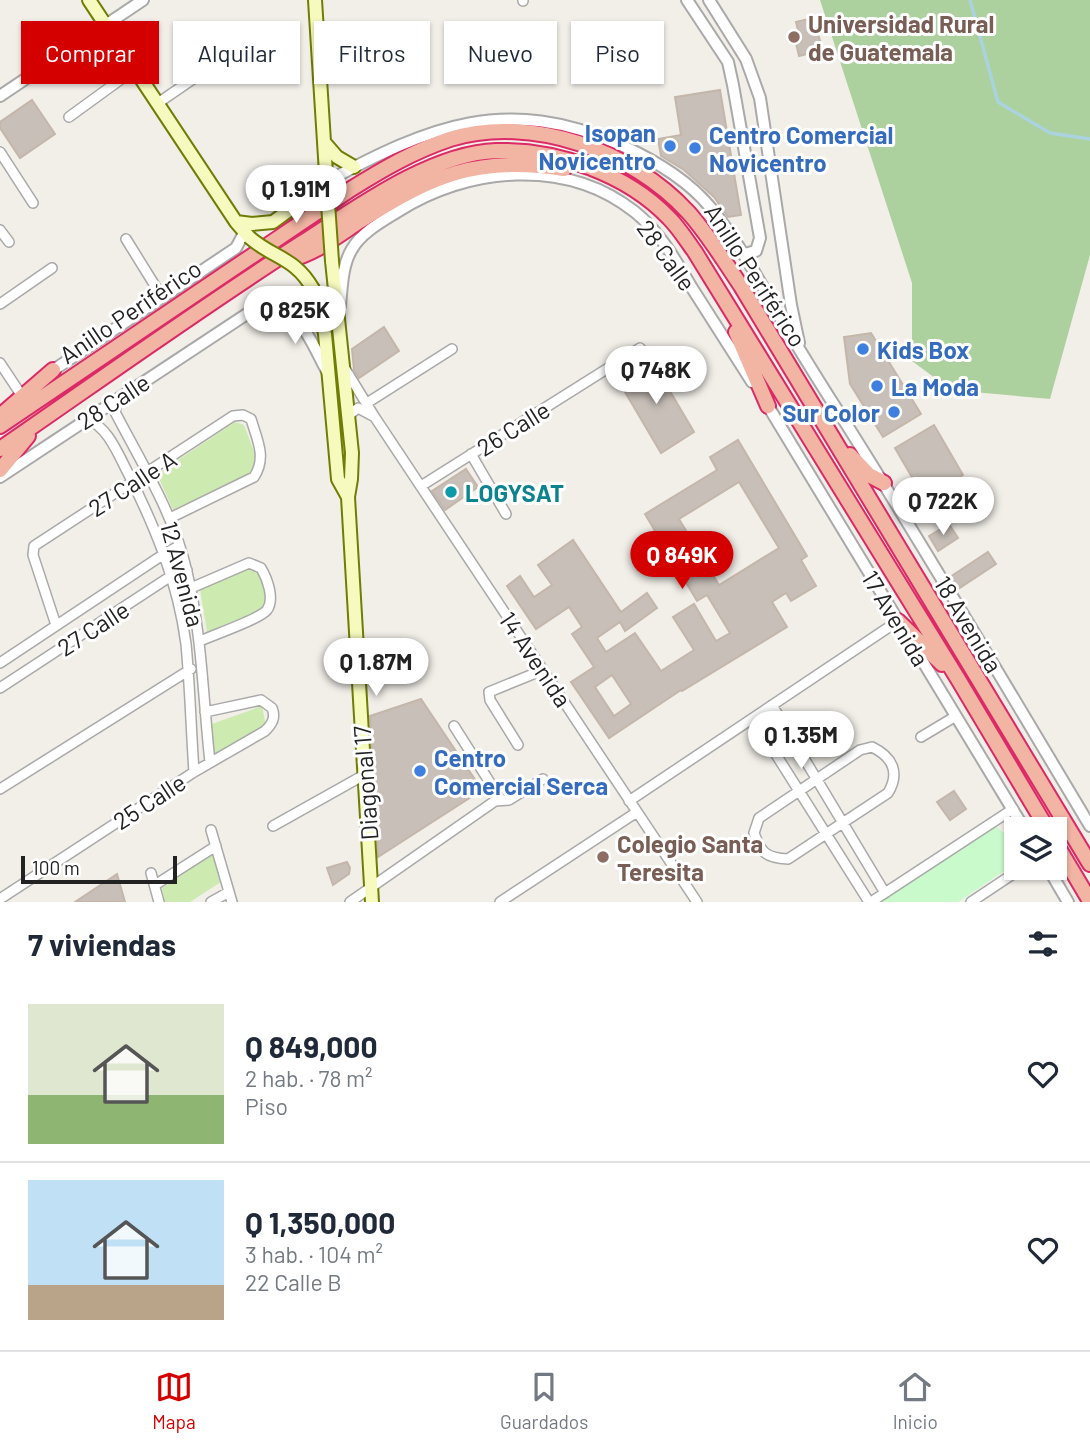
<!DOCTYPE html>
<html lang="es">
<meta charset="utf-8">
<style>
body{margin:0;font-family:Barlow,sans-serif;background:#f6f6f7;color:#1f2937;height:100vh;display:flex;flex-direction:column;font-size:26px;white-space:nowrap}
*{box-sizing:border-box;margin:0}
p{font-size:23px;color:#747a83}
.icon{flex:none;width:38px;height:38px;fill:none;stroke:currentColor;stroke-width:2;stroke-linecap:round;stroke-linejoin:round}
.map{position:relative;height:902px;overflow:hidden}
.side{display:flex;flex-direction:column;background:#fff;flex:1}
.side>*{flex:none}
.banner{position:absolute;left:21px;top:21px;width:700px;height:63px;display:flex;gap:14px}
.buttons{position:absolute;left:1004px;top:817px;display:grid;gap:14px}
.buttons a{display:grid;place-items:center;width:63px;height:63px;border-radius:0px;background:#fff;box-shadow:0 2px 5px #0004;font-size:35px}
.scale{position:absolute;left:21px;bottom:18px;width:156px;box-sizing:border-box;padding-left:7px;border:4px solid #222;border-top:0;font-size:19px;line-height:24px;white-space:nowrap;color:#222;-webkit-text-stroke:5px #fff;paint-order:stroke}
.price{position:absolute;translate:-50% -60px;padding:0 16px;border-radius:24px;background:#fff;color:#222;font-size:23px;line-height:46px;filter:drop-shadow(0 2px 4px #0008)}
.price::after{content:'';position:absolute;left:50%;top:42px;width:21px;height:16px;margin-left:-10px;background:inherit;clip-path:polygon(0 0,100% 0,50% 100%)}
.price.current{background:#d40000;color:#fff}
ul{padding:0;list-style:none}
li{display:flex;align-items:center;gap:21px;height:175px;padding:0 28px}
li+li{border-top:2px solid #e0e1e3}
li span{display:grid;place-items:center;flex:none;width:196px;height:140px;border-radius:0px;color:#555}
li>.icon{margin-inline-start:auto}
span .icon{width:84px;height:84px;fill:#fffc;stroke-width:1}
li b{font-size:30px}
h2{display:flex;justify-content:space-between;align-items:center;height:84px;padding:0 28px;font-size:30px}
.tag{padding:0 24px;border-radius:0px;background:#fff;box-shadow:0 2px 5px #0004;font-size:24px;line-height:63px}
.tag.current{background:#d40000;color:#fff}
.tab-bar{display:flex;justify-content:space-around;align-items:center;height:98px;border-top:2px solid #e0e1e3;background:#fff;font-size:19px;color:#747a83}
.tab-bar a{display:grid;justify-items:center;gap:4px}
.tab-bar .current{color:#d40000}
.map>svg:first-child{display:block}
</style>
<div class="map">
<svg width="1090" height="902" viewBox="0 0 1090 902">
<rect width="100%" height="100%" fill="#f2efe9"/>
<path fill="#cdebb0" d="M 235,422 L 244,425 L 257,459 L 252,472 L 173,510 L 157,474 Z
M 259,565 L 266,569 L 274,599 L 271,606 L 207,632 L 200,589 Z
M 262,706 L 266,726 L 210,761 L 209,725 Z
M 213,854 L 221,882 L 190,902 L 165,902 L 162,888 Z"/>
<path fill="#add19e" d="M 820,0 L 1090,0 L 1090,255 L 1050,399 L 951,390 L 912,361 L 912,283 Z"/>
<path fill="#c8facc" d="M 992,823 L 1013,841 L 1013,865 L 958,902 L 877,902 Z"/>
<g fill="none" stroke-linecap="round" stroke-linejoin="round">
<path stroke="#aad3df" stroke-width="3.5" d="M 970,0 L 998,102 L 1050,133 L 1090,139"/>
</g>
<path fill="#c7bfb8" stroke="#c4b6ab" stroke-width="2" fill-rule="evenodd" d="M 813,18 L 823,50 L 799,56 L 796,43 L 801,42 L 796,22 Z
M 720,90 L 741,215 L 728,217 L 714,197 L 684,170 L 661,156 L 658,139 L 681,135 L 675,97 Z
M 32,100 L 55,134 L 20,158 L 0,128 L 0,122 Z
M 384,327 L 399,351 L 359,378 L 354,370 L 352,349 Z
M 871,333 L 921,414 L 883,437 L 850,384 L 844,337 Z
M 651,359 L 694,432 L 661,453 L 618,380 Z
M 934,425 L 963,475 L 924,498 L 895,448 Z
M 738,440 L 807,556 L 801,560 L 816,586 L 791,601 L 786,593 L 772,602 L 787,627 L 682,691 L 681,690 L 609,738 L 571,682 L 594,667 L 572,634 L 582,627 L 569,607 L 536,629 L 507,586 L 520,576 L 534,597 L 552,585 L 538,565 L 573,540 L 621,612 L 647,593 L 657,608 L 625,631 L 620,622 L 597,638 L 606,652 L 635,633 L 661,671 L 694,650 L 673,617 L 694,604 L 716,641 L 730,633 L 707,595 L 697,601 L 645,514 L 717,470 L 710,457 ZM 739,482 L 779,548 L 719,585 L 679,519 ZM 612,675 L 631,704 L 614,716 L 595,687 Z
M 466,469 L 478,487 L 445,510 L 432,491 Z
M 949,524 L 958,538 L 938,551 L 929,536 Z
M 988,552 L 996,564 L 958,589 L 950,577 Z
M 421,699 L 482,790 L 378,857 L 370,716 Z
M 954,791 L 966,809 L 950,820 L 937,802 Z
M 347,862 L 350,868 L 349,874 L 333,885 L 327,868 Z
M 117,874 L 125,902 L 75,902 Z"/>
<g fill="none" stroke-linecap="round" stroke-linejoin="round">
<g stroke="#a9a9a9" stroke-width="12">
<path id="minor" d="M 523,0 L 523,1
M 158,103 L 241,46
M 69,117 L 135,69
M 0,152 L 33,203
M 0,230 L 9,242
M 126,239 L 162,297
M 0,304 L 52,268
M 0,363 L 20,393
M 344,367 L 374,416 L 697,902
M 118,398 L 115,412 C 142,464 174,514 187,572 C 202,634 203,699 210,762
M 367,403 L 452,349
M 349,415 L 358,408 L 373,416
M 87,419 C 108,427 118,454 128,473 C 155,527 178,582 186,644 C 190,686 191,729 194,772
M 471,454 L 506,514
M 421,486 L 640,348
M 191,588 L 249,563 L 261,568 C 267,578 275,599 267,610 C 260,619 213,635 200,641
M 56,625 L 33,555 L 34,546 L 233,416 L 243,415 L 251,419 C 257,440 267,457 254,477 L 170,518
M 0,663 L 164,554 L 179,546
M 0,688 L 171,576 L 187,570
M 772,705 L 885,893
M 753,718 L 869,902
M 454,726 L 501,800
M 921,737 L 956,716
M 518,745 L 490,700 L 489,692 L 543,670
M 872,747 C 893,757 900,773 888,793 L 788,859 C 765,858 761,852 754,833 L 759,818 L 860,750 Z
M 0,789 L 191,669
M 629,801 L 898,621
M 273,826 L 364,775
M 211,830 L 232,902
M 151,873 L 159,902
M 155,885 L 216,846
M 0,899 L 194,772 L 265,731 C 272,724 276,718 272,708 L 261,700 L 205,712
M 211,902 L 229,892
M 350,902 L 495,801 L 509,800 L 543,779
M 500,902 L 637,812
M 871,902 L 1013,809
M 971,902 L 1022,868"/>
</g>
<g stroke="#a9a9a9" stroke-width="14">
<path id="tertiary" d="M 687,0 L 728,62 L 733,85 L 760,238 L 756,251 L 744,254
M 709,0 L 746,59 L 760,98 L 791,305 L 799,343
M 0,96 L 143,0
M 326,182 C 430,126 506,94 621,145 C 654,160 687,179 710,207 C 738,241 759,280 781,319 C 802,354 823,388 845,422 C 929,555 1009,691 1090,826
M 340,306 C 342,287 342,265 352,249 C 361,233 381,222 397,212 C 467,167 566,157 635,212 C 660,232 676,261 692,288 C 712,319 732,351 752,382
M 49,373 L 236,248 L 244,233
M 765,401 L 1025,830
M 0,477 L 262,304 C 298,300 313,347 328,373
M 1048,868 L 1068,902"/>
</g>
<g stroke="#707d05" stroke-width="16">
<path id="secondary" d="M 89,0 L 236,222 L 249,237
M 315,0 L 327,189
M 324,142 L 337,157 L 354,167
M 236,222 L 252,224 L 273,222 L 314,192 L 325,172
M 332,261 L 352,453 L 351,479 L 348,497 L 372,902
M 313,289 L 320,311 L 325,334 L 338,479 L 348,497"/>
</g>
<g stroke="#dc2a67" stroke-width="18">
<path id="trunk" d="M 288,260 C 315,254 337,236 360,221 C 431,176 478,155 564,169
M 736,332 L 768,406
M 0,416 L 53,370
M 0,426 L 351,189 C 383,169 414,151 450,139 C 532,114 632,151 688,212 C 708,234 724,261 741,286 L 1090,864
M 0,449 C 100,380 199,309 302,243 C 355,209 431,153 496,151 C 557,149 627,174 669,218 C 679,228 687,241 695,252 L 958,679 L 1048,830
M 850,455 L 869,475 L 884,483
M 0,470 L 28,436
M 898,621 L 942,664
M 1055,842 L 1090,901"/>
</g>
<use href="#minor" stroke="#fff" stroke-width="9"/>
<use href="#tertiary" stroke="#fff" stroke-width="10"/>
<use href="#secondary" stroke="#f7fabf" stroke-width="12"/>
<use href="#trunk" stroke="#f2b4a3" stroke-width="14"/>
<g stroke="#707d05" stroke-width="16" stroke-linecap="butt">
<path id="secondary-bridge" d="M 327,189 L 332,261
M 249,237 C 274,259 295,257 313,289"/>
</g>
<use href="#secondary-bridge" stroke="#f7fabf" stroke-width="12"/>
</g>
<g fill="#8d6e63" stroke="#fff" stroke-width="2.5">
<circle cx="794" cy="37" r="7"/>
<circle cx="603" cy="857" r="7"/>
</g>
<g fill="#3f7fe0" stroke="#fff" stroke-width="2.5">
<circle cx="670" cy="146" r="7"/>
<circle cx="695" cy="148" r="7"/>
<circle cx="863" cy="349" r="7"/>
<circle cx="877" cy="386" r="7"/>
<circle cx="894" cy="412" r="7"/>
<circle cx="420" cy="771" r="7"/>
</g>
<circle fill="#0f9aa8" stroke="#fff" stroke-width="2.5" cx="451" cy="492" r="7"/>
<g text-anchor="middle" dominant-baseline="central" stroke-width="6" stroke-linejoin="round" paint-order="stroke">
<g font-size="24" font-weight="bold" fill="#785e54" stroke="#fff" text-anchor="start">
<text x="808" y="23">Universidad Rural<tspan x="808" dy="28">de Guatemala</tspan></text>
<text x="617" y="843">Colegio Santa<tspan x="617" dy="28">Teresita</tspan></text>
</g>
<g font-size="24" font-weight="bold" fill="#366cbe" stroke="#fff" text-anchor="start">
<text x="656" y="132" text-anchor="end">Isopan<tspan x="656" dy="28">Novicentro</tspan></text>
<text x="709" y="134">Centro Comercial<tspan x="709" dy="28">Novicentro</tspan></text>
<text x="877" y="349">Kids Box</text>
<text x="891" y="386">La Moda</text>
<text x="880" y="412" text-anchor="end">Sur Color</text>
<text x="434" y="757">Centro<tspan x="434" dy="28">Comercial Serca</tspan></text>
</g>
<g font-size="24" fill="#222" stroke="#fff">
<text transform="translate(667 255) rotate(54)">28 Calle</text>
<text transform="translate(756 275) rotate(57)">Anillo Periférico</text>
<text transform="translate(130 311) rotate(-34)">Anillo Periférico</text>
<text transform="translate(113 401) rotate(-33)">28 Calle</text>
<text transform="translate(513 428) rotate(-32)">26 Calle</text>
<text transform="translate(132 483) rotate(-33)">27 Calle A</text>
<text transform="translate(183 574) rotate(75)">12 Avenida</text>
<text transform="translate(896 618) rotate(59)">17 Avenida</text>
<text transform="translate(969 624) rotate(59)">18 Avenida</text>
<text transform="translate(93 628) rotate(-33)">27 Calle</text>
<text transform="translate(536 659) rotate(56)">14 Avenida</text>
<text transform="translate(365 783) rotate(-94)">Diagonal 17</text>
<text transform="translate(149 801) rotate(-33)">25 Calle</text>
</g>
<g font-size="24" font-weight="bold" fill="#0d838f" stroke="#fff" text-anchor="start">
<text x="465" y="492">LOGYSAT</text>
</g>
</g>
</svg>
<div class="buttons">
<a><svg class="icon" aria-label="layers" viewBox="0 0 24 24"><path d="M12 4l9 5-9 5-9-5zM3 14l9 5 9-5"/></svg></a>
</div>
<div class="scale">100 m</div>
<b class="price" style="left:296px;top:225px">Q 1.91M</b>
<b class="price" style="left:295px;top:346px">Q 825K</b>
<b class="price" style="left:656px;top:406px">Q 748K</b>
<b class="price" style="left:943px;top:537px">Q 722K</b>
<b class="price current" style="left:682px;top:591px">Q 849K</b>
<b class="price" style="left:376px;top:698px">Q 1.87M</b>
<b class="price" style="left:801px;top:771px">Q 1.35M</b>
<div class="banner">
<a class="tag current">Comprar</a>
<a class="tag">Alquilar</a>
<a class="tag">Filtros</a>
<a class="tag">Nuevo</a>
<a class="tag">Piso</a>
</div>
</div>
<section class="side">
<h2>7 viviendas<svg class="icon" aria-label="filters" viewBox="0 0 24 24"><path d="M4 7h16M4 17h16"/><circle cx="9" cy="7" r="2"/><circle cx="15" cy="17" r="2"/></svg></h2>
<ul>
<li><span style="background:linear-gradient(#dfe7d0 65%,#8fb573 0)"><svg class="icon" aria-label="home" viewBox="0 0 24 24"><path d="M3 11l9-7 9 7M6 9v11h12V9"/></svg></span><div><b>Q 849,000</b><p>2 hab. · 78 m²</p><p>Piso</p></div><svg class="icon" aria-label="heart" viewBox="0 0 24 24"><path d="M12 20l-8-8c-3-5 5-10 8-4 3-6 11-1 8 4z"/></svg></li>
<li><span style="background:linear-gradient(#bfe0f5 75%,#b9a48a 0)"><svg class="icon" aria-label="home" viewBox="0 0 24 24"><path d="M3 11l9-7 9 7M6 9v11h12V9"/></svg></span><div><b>Q 1,350,000</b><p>3 hab. · 104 m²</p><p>22 Calle B</p></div><svg class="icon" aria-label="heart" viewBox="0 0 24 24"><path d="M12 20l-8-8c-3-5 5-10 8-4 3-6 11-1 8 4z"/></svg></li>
</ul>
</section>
<nav class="tab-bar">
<a class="current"><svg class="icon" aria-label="map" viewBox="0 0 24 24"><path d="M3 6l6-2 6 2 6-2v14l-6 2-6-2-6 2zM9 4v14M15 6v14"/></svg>Mapa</a>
<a><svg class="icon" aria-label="saved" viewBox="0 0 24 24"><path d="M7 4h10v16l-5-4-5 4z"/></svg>Guardados</a>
<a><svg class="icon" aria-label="home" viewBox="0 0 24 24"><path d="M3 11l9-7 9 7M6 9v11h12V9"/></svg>Inicio</a>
</nav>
